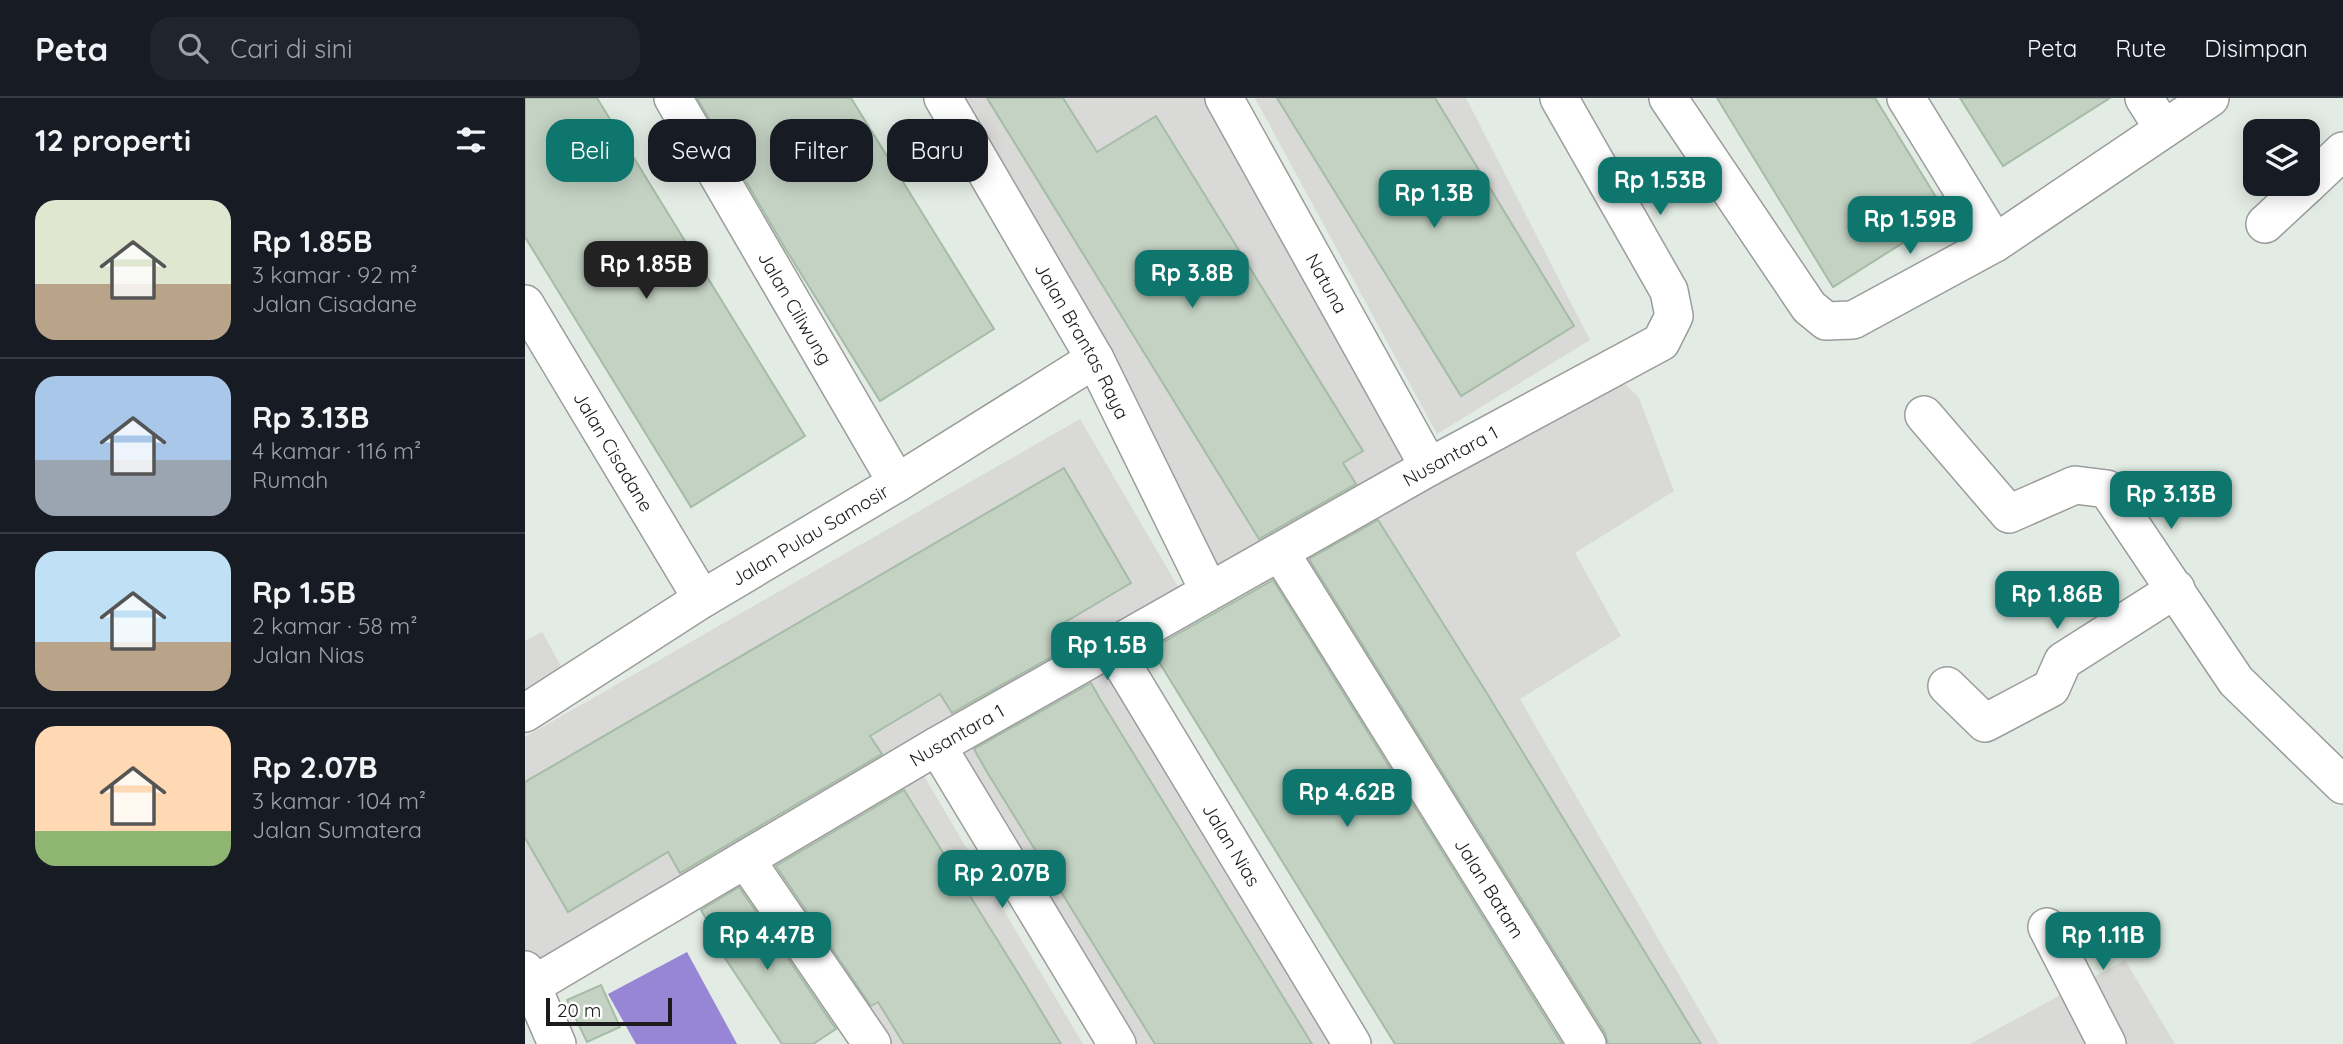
<!DOCTYPE html>
<html lang="id">
<meta charset="utf-8">
<style>
body{margin:0;font-family:Quicksand,sans-serif;background:#20242c;color:#f1f3f6;height:100vh;display:flex;flex-direction:column;font-size:26px;white-space:nowrap}
*{box-sizing:border-box;margin:0}
p{font-size:23px;color:#9ea1a6}
.icon{flex:none;width:38px;height:38px;fill:none;stroke:currentColor;stroke-width:2;stroke-linecap:round;stroke-linejoin:round}
.map{position:relative;flex:1;overflow:hidden}
.sheet{display:flex;flex-direction:column;background:#171b24;width:525px}
.sheet>*{flex:none}
.hud{position:absolute;left:21px;top:21px;width:665px;height:63px;display:flex;gap:14px}
.tools{position:absolute;left:1718px;top:21px;display:grid;gap:14px}
.tools a{display:grid;place-items:center;width:77px;height:77px;border-radius:14px;background:#171b24;box-shadow:0 4px 18px #0003;font-size:35px}
.scale{position:absolute;left:21px;bottom:18px;width:126px;box-sizing:border-box;padding-left:7px;border:4px solid #1b1b1b;border-top:0;font-size:19px;line-height:24px;white-space:nowrap;color:#1b1b1b;-webkit-text-stroke:5px #fff;paint-order:stroke}
.price{position:absolute;translate:-50% -60px;padding:0 16px;border-radius:14px;background:#0f766e;color:#fff;font-size:23px;line-height:46px;filter:drop-shadow(0 2px 4px #0008)}
.price::after{content:'';position:absolute;left:50%;top:42px;width:21px;height:16px;margin-left:-10px;background:inherit;clip-path:polygon(0 0,100% 0,50% 100%)}
.price.current{background:#222;color:#fff}
ul{padding:0;list-style:none}
li{display:flex;align-items:center;gap:21px;height:175px;padding:0 35px}
li+li{border-top:2px solid #363941}
li span{display:grid;place-items:center;flex:none;width:196px;height:140px;border-radius:21px;color:#555}
li>.icon{margin-inline-start:auto}
span .icon{width:84px;height:84px;fill:#fffc;stroke-width:1}
li b{font-size:30px}
h2{display:flex;justify-content:space-between;align-items:center;height:84px;padding:0 35px;font-size:30px}
.chip{padding:0 24px;border-radius:21px;background:#171b24;box-shadow:0 4px 18px #0003;font-size:24px;line-height:63px}
.chip.current{background:#0f766e;color:#fff}
header{display:flex;align-items:center;gap:42px;box-sizing:border-box;height:98px;padding:0 35px;background:#171b24;border-bottom:2px solid #363941}
header strong{font-size:33px}
nav{display:flex;gap:38px;margin-inline-start:auto;font-size:24px}
.search{width:490px;height:63px;background:#20242c;display:flex;align-items:center;gap:18px;box-sizing:border-box;padding:0 24px;border-radius:21px;color:#9ea1a6;font-size:26px}
main{display:flex;flex:1;min-height:0}
.map>svg:first-child{display:block}
</style>
<header>
<strong>Peta</strong>
<div class="search"><svg class="icon" aria-label="search" viewBox="0 0 24 24"><circle cx="10" cy="10" r="6"/><path d="M15 15l6 6"/></svg>Cari di sini</div>
<nav><a>Peta</a><a>Rute</a><a>Disimpan</a></nav>
</header>
<main>
<section class="sheet">
<h2>12 properti<svg class="icon" aria-label="filters" viewBox="0 0 24 24"><path d="M4 7h16M4 17h16"/><circle cx="9" cy="7" r="2"/><circle cx="15" cy="17" r="2"/></svg></h2>
<ul>
<li><span style="background:linear-gradient(#dfe7d0 60%,#b9a48a 0)"><svg class="icon" aria-label="home" viewBox="0 0 24 24"><path d="M3 11l9-7 9 7M6 9v11h12V9"/></svg></span><div><b>Rp 1.85B</b><p>3 kamar · 92 m²</p><p>Jalan Cisadane</p></div></li>
<li><span style="background:linear-gradient(#a9c7e8 60%,#9aa5b1 0)"><svg class="icon" aria-label="home" viewBox="0 0 24 24"><path d="M3 11l9-7 9 7M6 9v11h12V9"/></svg></span><div><b>Rp 3.13B</b><p>4 kamar · 116 m²</p><p>Rumah</p></div></li>
<li><span style="background:linear-gradient(#bfe0f5 65%,#b9a48a 0)"><svg class="icon" aria-label="home" viewBox="0 0 24 24"><path d="M3 11l9-7 9 7M6 9v11h12V9"/></svg></span><div><b>Rp 1.5B</b><p>2 kamar · 58 m²</p><p>Jalan Nias</p></div></li>
<li><span style="background:linear-gradient(#ffd9b3 75%,#8fb573 0)"><svg class="icon" aria-label="home" viewBox="0 0 24 24"><path d="M3 11l9-7 9 7M6 9v11h12V9"/></svg></span><div><b>Rp 2.07B</b><p>3 kamar · 104 m²</p><p>Jalan Sumatera</p></div></li>
</ul>
</section>
<div class="map">
<svg width="1818" height="946" viewBox="0 0 1818 946">
<rect width="100%" height="100%" fill="#e2ece4"/>
<path fill="#d9d9d8" d="M 419,0 L 688,0 L 886,355 L 693,472 Z
M 730,0 L 941,0 L 1065,242 L 912,336 Z
M 1085,270 L 1114,300 L 1149,393 L 1050,455 L 1096,538 L 995,601 L 1194,946 L 1075,946 L 770,449 Z
M 555,321 L 659,499 L 0,878 L 0,639 Z
M 17,534 L 50,593 L 0,619 L 0,543 Z
M 576,560 L 811,946 L 598,946 L 418,648 Z
M 390,663 L 558,946 L 341,946 L 232,758 Z
M 1600,862 L 1650,946 L 1445,946 Z"/>
<path fill="#9785d5" d="M 162,854 L 212,946 L 111,946 L 83,896 Z"/>
<path fill="#c3d2c3" stroke="#a5bca7" stroke-width="2" d="M 0,0 L 72,0 L 280,338 L 166,409 L 0,139 Z
M 172,0 L 326,0 L 469,231 L 355,303 L 260,150 Z
M 462,0 L 538,0 L 572,54 L 631,18 L 838,353 L 818,365 L 831,386 L 734,441 Z
M 752,0 L 910,0 L 1049,228 L 936,298 Z
M 1192,0 L 1350,0 L 1422,117 L 1308,189 Z
M 1435,0 L 1585,0 L 1478,68 Z
M 539,370 L 606,485 L 532,529 L 544,549 L 427,615 L 415,596 L 345,638 L 357,656 L 155,775 L 143,754 L 43,814 L 0,740 L 0,684 Z
M 853,422 L 958,589 L 1176,946 L 1083,946 L 1080,935 L 784,461 Z
M 748,482 L 1037,946 L 870,946 L 626,551 Z
M 566,585 L 575,601 L 787,946 L 630,946 L 462,674 L 449,651 Z
M 379,692 L 501,888 L 536,946 L 379,946 L 353,904 L 346,908 L 251,768 Z
M 214,789 L 311,931 L 288,946 L 257,946 L 196,854 L 199,852 L 176,812 Z
M 76,887 L 95,929 L 62,944 L 42,902 Z"/>
<g fill="none" stroke-linecap="round" stroke-linejoin="round">
<g stroke="#9c9c9c" stroke-width="40">
<g id="street">
<path id="s1" d="M 148,0 L 372,385"/>
<path id="s2" d="M 418,0 L 570,261 L 684,493"/>
<path id="s3" d="M 699,0 L 904,369"/>
<path d="M 1143,0 L 1284,209 L 1301,223 L 1328,222 L 1470,145 L 1685,0"/>
<path d="M 1381,0 L 1470,145"/>
<path d="M 1619,0 L 1638,30"/>
<path d="M 1783,86 L 1818,53"/>
<path d="M 1740,126 L 1783,86"/>
<path id="s4" d="M 0,206 L 177,501"/>
<path d="M 1399,317 L 1484,416 L 1550,387 L 1582,391 L 1711,583 L 1818,687"/>
<path id="s5" d="M 755,454 L 1062,946"/>
<path id="s6" d="M 587,549 L 827,946"/>
<path d="M 1422,588 L 1460,625 L 1526,590 L 1538,563 L 1651,491"/>
<path id="s7" d="M 0,615 L 177,501 L 372,385 L 570,261"/>
<path d="M 412,648 L 592,946"/>
<path d="M 221,762 L 347,946"/>
<path d="M 1522,829 L 1582,946"/>
<path d="M 0,872 L 32,946"/>
<path id="s8" d="M 8,887 L 412,648 L 904,369 L 1136,244 L 1149,218 L 1144,193 L 1034,0"/>
</g>
</g>
<use href="#street" stroke="#fff" stroke-width="37"/>
</g>
<g text-anchor="middle" dominant-baseline="central" stroke-width="7" stroke-linejoin="round" paint-order="stroke">
<g font-size="19" fill="#1b1b1b" stroke="#fff">
<text stroke="none"><textPath href="#s3" startOffset="212">Natuna</textPath></text>
<text stroke="none"><textPath href="#s1" startOffset="243">Jalan Ciliwung</textPath></text>
<text stroke="none"><textPath href="#s2" startOffset="280">Jalan Brantas Raya</textPath></text>
<text stroke="none"><textPath href="#s4" startOffset="172">Jalan Cisadane</textPath></text>
<text stroke="none"><textPath href="#s8" startOffset="1059">Nusantara 1</textPath></text>
<text stroke="none"><textPath href="#s7" startOffset="336">Jalan Pulau Samosir</textPath></text>
<text stroke="none"><textPath href="#s8" startOffset="492">Nusantara 1</textPath></text>
<text stroke="none"><textPath href="#s6" startOffset="231">Jalan Nias</textPath></text>
<text stroke="none"><textPath href="#s5" startOffset="396">Jalan Batam</textPath></text>
</g>
</g>
</svg>
<div class="tools">
<a><svg class="icon" aria-label="layers" viewBox="0 0 24 24"><path d="M12 4l9 5-9 5-9-5zM3 14l9 5 9-5"/></svg></a>
</div>
<div class="scale">20 m</div>
<b class="price" style="left:1135px;top:119px">Rp 1.53B</b>
<b class="price" style="left:909px;top:132px">Rp 1.3B</b>
<b class="price" style="left:1385px;top:158px">Rp 1.59B</b>
<b class="price current" style="left:121px;top:203px">Rp 1.85B</b>
<b class="price" style="left:667px;top:212px">Rp 3.8B</b>
<b class="price" style="left:1646px;top:433px">Rp 3.13B</b>
<b class="price" style="left:1532px;top:533px">Rp 1.86B</b>
<b class="price" style="left:582px;top:584px">Rp 1.5B</b>
<b class="price" style="left:822px;top:731px">Rp 4.62B</b>
<b class="price" style="left:477px;top:812px">Rp 2.07B</b>
<b class="price" style="left:242px;top:874px">Rp 4.47B</b>
<b class="price" style="left:1578px;top:874px">Rp 1.11B</b>
<div class="hud">
<a class="chip current">Beli</a>
<a class="chip">Sewa</a>
<a class="chip">Filter</a>
<a class="chip">Baru</a>
</div>
</div>
</main>
